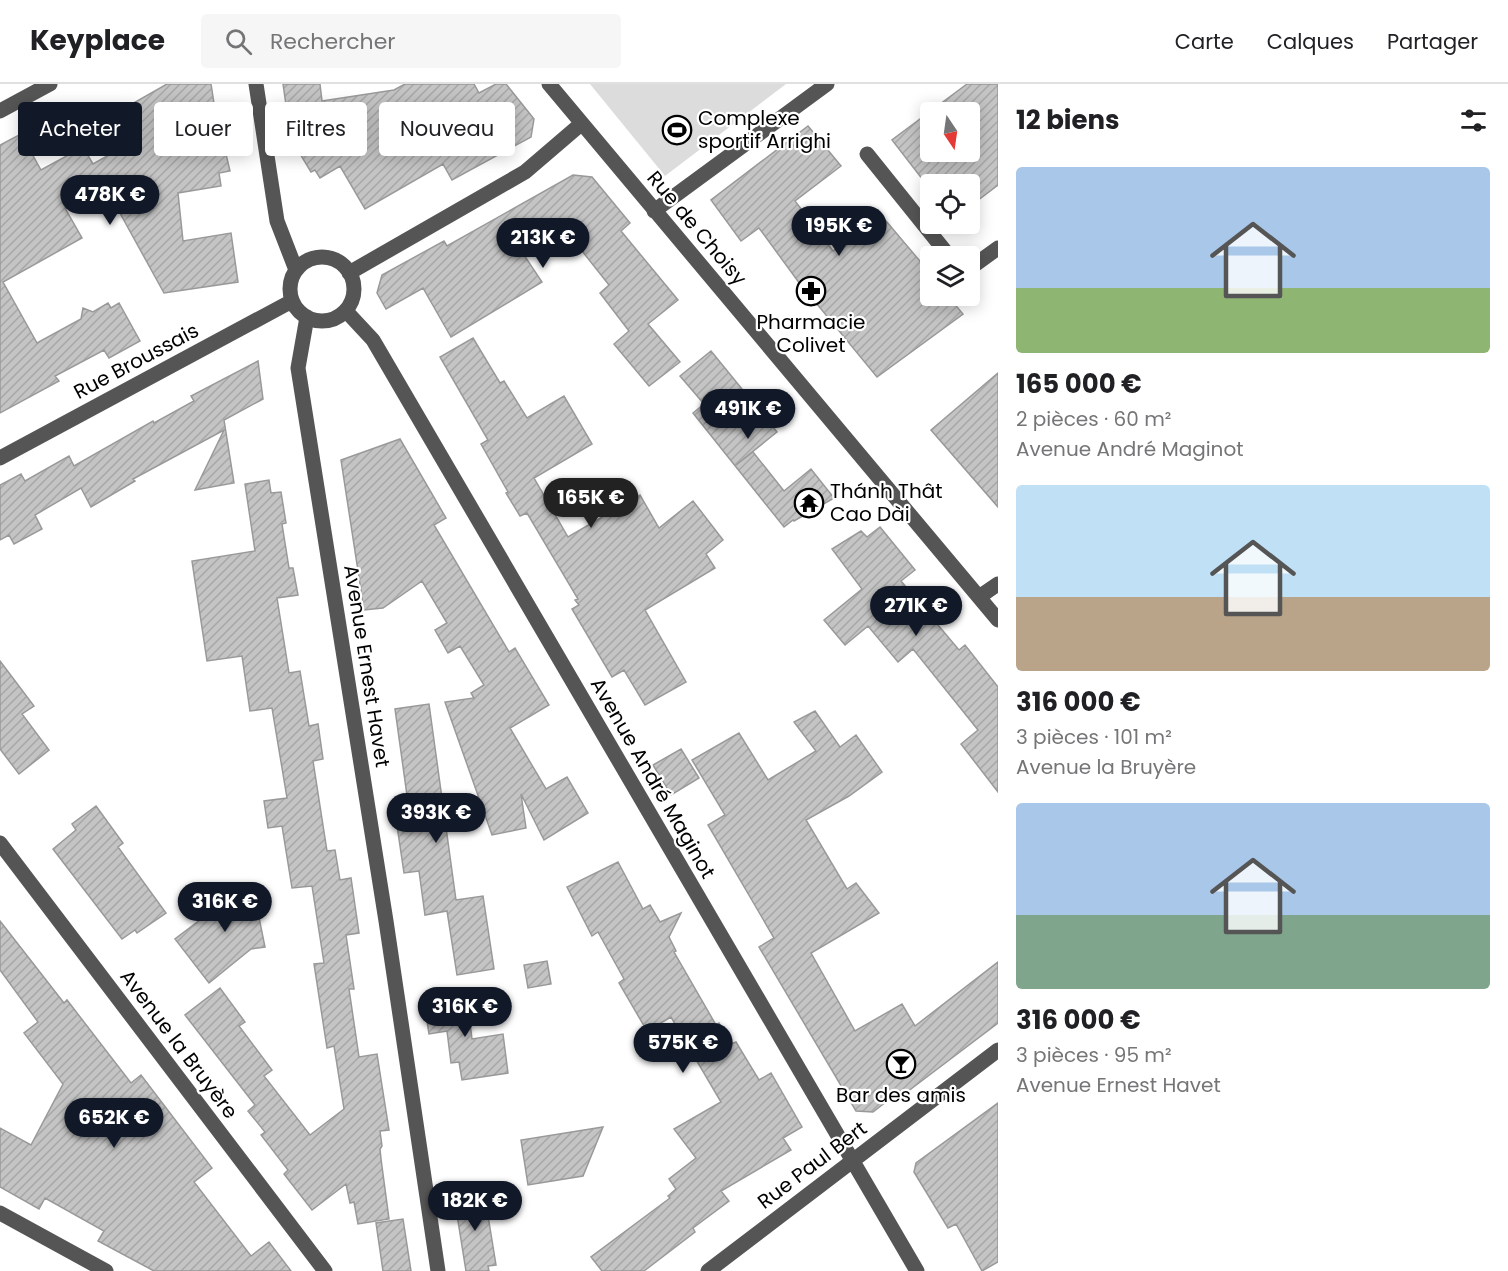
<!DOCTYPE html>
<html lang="fr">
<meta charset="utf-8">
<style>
body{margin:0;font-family:Poppins,sans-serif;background:#f6f6f6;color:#202124;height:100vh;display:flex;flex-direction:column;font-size:22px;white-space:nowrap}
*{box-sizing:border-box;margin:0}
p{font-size:20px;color:#757577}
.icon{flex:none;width:33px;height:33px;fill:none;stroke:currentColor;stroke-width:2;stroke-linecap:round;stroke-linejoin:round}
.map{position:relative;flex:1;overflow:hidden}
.sheet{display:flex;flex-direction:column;background:#fff;width:510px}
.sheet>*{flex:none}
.guide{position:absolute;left:18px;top:18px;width:570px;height:54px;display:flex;gap:12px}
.needle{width:39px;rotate:167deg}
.controls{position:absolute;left:920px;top:18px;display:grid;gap:12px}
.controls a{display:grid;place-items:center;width:60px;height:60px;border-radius:6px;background:#fff;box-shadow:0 3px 15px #0003;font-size:30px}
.price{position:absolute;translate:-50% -51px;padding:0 14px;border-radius:21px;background:#111827;color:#fff;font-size:20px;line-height:39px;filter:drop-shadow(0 2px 3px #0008)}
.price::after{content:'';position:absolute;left:50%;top:36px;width:18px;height:14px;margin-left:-9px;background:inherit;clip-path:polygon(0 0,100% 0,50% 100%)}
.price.on{background:#222;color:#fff}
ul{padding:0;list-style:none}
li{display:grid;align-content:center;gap:12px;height:318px;padding:0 18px}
li span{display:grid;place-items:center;height:186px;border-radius:6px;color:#555}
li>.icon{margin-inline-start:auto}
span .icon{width:108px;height:108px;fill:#fffc;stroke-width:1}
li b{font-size:26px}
h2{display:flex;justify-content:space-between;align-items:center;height:72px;padding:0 18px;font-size:26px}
.pill{padding:0 21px;border-radius:6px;background:#fff;box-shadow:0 3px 15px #0003;font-size:21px;line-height:54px}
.pill.on{background:#111827;color:#fff}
header{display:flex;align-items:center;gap:36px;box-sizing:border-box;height:84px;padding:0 30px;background:#fff;border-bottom:2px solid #e0e0e0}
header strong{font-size:28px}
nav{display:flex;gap:33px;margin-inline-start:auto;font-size:21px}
.search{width:420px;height:54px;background:#f6f6f6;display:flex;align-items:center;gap:15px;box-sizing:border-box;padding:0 21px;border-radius:6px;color:#757577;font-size:22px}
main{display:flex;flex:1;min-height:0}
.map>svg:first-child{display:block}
</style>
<header>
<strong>Keyplace</strong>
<div class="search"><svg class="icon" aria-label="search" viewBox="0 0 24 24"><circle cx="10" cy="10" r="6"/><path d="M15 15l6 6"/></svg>Rechercher</div>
<nav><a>Carte</a><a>Calques</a><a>Partager</a></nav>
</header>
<main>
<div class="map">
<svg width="998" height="1187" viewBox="0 0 998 1187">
<defs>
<pattern id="building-hatch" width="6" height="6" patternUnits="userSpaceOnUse" patternTransform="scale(1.5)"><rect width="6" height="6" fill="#c4c4c4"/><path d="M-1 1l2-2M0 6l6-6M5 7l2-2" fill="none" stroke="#a7a7a7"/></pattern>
</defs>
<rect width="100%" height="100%" fill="#fff"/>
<path fill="#dcdcdc" d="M 590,0 L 786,0 L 665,92 Z"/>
<path fill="url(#building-hatch)" stroke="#999" stroke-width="1.5" fill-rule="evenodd" d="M 167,0 L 211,0 L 218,45 L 220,45 L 230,87 L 219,89 L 221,102 L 178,109 L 183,157 L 231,149 L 238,198 L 164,209 L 105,102 L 65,124 L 82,154 L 3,198 L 37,259 L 81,235 L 83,224 L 93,228 L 108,219 L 111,224 L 119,219 L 140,257 L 109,274 L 104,266 L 55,292 L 59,297 L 0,329 L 0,61 L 21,50 L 41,86 L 83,63 L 93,80 L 132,58 L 116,29 Z
M 283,0 L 320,0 L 322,17 L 394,6 L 405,0 L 474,0 L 479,9 L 496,0 L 506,0 L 534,35 L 531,53 L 452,96 L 443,80 L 365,125 L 340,82 L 320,94 L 315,86 L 311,88 L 291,55 Z
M 967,0 L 998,0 L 998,101 L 969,123 L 969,100 L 930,100 L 930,105 L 892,56 ZM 930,28 L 969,28 L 969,68 L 930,68 Z
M 808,42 L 841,82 L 795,117 L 833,167 L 881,131 L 930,189 L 930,212 L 948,212 L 963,230 L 877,293 L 812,214 L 811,215 L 759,144 L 741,157 L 711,116 Z
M 573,91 L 592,93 L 630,139 L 621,147 L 678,216 L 648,240 L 680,278 L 649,302 L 614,260 L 629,247 L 600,209 L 609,201 L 563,143 L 520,165 L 542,198 L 451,253 L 423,204 L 386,225 L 377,209 L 382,191 L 444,157 L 447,162 Z
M 473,254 L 500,299 L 504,297 L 527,334 L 564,312 L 592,360 L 534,394 L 568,453 L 640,411 L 659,444 L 693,417 L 723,456 L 706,470 L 715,484 L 645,526 L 686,598 L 645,621 L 624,586 L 612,593 L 572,525 L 579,521 L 575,516 L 578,515 L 527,429 L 520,432 L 506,409 L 508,408 L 481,360 L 488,356 L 440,273 Z
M 711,267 L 777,348 L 736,381 L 753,368 L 784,407 L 811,385 L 834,414 L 794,437 L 793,436 L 784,443 L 693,329 L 704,320 L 680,292 Z
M 258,277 L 263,315 L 224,336 L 234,399 L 195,406 L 224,346 L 133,395 L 135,397 L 91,423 L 81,404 L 35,431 L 42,445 L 14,460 L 9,451 L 0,456 L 0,401 L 21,390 L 25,397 L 69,372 L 74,382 L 153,337 L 154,339 L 194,317 L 191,312 Z
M 998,289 L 998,423 L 931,346 Z
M 400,355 L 446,434 L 434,441 L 509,568 L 515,564 L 549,621 L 510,644 L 546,705 L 567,693 L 588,729 L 544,756 L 521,710 L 526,744 L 492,751 L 445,618 L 474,614 L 471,609 L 484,601 L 460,562 L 448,569 L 435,546 L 447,539 L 422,497 L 383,524 L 364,526 L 341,376 Z
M 269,396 L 271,409 L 281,408 L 286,439 L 282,440 L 289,484 L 293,484 L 298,511 L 277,514 L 289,589 L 300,587 L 309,642 L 318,640 L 323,675 L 313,677 L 327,767 L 335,766 L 340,796 L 351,794 L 359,849 L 346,851 L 354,905 L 349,905 L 359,973 L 377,970 L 389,1046 L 380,1047 L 382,1062 L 380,1065 L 381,1075 L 389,1135 L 358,1140 L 354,1118 L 350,1119 L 346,1100 L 312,1126 L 284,1090 L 288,1086 L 261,1051 L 265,1048 L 248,1027 L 255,1021 L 185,931 L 220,904 L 245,938 L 239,942 L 272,986 L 264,992 L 310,1051 L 344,1025 L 334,962 L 327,964 L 314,880 L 324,879 L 312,802 L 292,804 L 282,742 L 268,744 L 264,717 L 287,714 L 272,624 L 250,627 L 242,572 L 207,577 L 192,477 L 255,467 L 245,400 Z
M 880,443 L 915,486 L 901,497 L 959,566 L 965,561 L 998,603 L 998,708 L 961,660 L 978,646 L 913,565 L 898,578 L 868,542 L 845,561 L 824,536 L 862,505 L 832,465 L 861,447 L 867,453 Z
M 0,577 L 34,622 L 22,630 L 49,666 L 19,690 L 0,665 Z
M 429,620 L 456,816 L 483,812 L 494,885 L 457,891 L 447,827 L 425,831 L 419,787 L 404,789 L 396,735 L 410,733 L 395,625 Z
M 815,627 L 840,663 L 856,651 L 882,688 L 849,712 L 806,736 L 847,805 L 856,799 L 879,829 L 811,869 L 855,947 L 902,920 L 915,942 L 998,878 L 998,939 L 903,1011 L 900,1007 L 873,1028 L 856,1027 L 759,863 L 774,854 L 708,741 L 725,731 L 692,676 L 739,649 L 768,696 L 816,667 L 794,638 Z
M 681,665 L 699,694 L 671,711 L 653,681 Z
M 96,722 L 123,759 L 118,763 L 166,829 L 137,849 L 135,846 L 122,855 L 53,765 L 76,746 L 72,740 Z
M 618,778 L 643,825 L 650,821 L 660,838 L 681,829 L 669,853 L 676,867 L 674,868 L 716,941 L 719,939 L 731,960 L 736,958 L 759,996 L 771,989 L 802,1043 L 783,1054 L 791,1066 L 721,1107 L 729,1117 L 693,1144 L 695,1148 L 644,1187 L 602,1187 L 591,1173 L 670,1114 L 668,1112 L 676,1105 L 669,1095 L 696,1074 L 674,1045 L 721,1018 L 671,933 L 647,947 L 619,899 L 624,895 L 598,848 L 592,852 L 567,803 Z
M 252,799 L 265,863 L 251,865 L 209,899 L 175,855 L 229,814 L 224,803 Z
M 0,837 L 64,919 L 67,916 L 131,999 L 141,991 L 212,1084 L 194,1098 L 251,1172 L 269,1158 L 291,1187 L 154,1187 L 98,1157 L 104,1147 L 45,1114 L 39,1125 L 0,1103 L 0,1044 L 31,1061 L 63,1000 L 24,949 L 38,938 L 0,886 Z
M 547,877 L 551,900 L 528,904 L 524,881 Z
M 459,906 L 464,940 L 470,939 L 472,955 L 503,950 L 508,989 L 462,996 L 459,978 L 451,979 L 447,947 L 429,950 L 423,911 Z
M 998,1019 L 998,1178 L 982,1187 L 956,1140 L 948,1144 L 914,1088 L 916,1079 Z
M 603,1043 L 583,1092 L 528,1101 L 521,1056 Z
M 484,1107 L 496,1181 L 488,1182 L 489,1187 L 466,1187 L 454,1112 Z
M 403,1135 L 411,1187 L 383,1187 L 376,1139 Z"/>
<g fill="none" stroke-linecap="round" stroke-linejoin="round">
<path stroke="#555" stroke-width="15" d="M 256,0 L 277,137 L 296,186
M 549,0 L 998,536
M 0,27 L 50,0
M 867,70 L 949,172
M 654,127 L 827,0
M290 205a32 32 0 1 1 64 0a32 32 0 1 1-64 0Z
M 969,185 L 998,164
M 349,189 L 525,88 L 581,40
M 346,227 L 373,256 L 917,1187
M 307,233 L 298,284 L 386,837 L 438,1187
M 0,374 L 292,217
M 979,513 L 998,500
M 0,759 L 325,1187
M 0,1129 L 106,1187
M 708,1187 L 998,966"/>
</g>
<defs>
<g id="stadium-ring" transform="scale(1.5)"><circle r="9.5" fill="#fff" stroke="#000" stroke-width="1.5"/><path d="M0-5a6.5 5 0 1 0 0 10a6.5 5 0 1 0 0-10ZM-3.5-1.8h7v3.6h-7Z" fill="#000"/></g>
<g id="pharmacy-ring" transform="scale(1.5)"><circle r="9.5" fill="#fff" stroke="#000" stroke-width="1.5"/><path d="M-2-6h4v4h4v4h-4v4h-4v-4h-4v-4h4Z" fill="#000"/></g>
<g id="temple-ring" transform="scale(1.5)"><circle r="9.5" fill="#fff" stroke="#000" stroke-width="1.5"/><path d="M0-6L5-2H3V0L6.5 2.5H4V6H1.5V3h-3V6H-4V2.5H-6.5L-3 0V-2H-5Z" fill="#000"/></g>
<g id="bar-ring" transform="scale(1.5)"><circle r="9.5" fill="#fff" stroke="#000" stroke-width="1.5"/><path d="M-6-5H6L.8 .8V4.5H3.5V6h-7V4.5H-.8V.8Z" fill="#000"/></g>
</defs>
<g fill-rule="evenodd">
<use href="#stadium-ring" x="677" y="46"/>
<use href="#pharmacy-ring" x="811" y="207"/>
<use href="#temple-ring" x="809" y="419"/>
<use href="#bar-ring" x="901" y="980"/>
</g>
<g text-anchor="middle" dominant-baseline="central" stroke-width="4.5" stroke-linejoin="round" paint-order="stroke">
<g font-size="20" fill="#000" stroke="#fff" text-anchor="start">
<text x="698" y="34">Complexe<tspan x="698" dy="23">sportif Arrighi</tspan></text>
<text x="811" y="238" text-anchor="middle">Pharmacie<tspan x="811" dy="23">Colivet</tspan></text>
<text x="830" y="407">Thánh Thât<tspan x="830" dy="23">Cao Dài</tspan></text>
<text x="901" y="1011" text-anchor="middle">Bar des amis</text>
</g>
<g font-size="20" fill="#000" stroke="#fff">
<text transform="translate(697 144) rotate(50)">Rue de Choisy</text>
<text transform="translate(136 277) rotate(-28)">Rue Broussais</text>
<text transform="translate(367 582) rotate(81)">Avenue Ernest Havet</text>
<text transform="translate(653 694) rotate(60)">Avenue André Maginot</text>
<text transform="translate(179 960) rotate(53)">Avenue la Bruyère</text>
<text transform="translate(812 1081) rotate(-37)">Rue Paul Bert</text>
</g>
</g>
</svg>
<div class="controls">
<a><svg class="needle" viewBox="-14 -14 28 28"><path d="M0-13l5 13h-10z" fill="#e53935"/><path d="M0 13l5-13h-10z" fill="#757577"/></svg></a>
<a><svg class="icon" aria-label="locate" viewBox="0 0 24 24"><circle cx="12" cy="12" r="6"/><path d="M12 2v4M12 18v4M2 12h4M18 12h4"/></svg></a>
<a><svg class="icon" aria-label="layers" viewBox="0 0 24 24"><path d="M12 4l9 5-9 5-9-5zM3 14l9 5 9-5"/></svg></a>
</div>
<b class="price" style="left:110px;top:142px">478K €</b>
<b class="price" style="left:839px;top:173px">195K €</b>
<b class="price" style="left:543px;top:185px">213K €</b>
<b class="price" style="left:748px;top:356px">491K €</b>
<b class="price on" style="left:591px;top:445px">165K €</b>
<b class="price" style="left:916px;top:553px">271K €</b>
<b class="price" style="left:436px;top:760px">393K €</b>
<b class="price" style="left:225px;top:849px">316K €</b>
<b class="price" style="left:465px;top:954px">316K €</b>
<b class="price" style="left:683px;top:990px">575K €</b>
<b class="price" style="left:114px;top:1065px">652K €</b>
<b class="price" style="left:475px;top:1148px">182K €</b>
<div class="guide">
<a class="pill on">Acheter</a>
<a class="pill">Louer</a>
<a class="pill">Filtres</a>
<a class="pill">Nouveau</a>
</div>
</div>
<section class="sheet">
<h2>12 biens<svg class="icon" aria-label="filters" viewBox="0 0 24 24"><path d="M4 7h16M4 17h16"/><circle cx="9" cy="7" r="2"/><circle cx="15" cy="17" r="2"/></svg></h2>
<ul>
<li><span style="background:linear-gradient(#a9c7e8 65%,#8fb573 0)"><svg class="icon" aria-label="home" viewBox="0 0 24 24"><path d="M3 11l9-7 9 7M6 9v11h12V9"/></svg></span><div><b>165 000 €</b><p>2 pièces · 60 m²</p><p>Avenue André Maginot</p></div></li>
<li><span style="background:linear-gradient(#bfe0f5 60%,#b9a48a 0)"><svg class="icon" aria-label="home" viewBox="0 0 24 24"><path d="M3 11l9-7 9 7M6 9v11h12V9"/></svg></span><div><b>316 000 €</b><p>3 pièces · 101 m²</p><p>Avenue la Bruyère</p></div></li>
<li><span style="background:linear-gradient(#a9c7e8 60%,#7fa58c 0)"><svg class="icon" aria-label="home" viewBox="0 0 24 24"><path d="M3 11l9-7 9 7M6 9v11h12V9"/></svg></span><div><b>316 000 €</b><p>3 pièces · 95 m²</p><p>Avenue Ernest Havet</p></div></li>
</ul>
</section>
</main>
